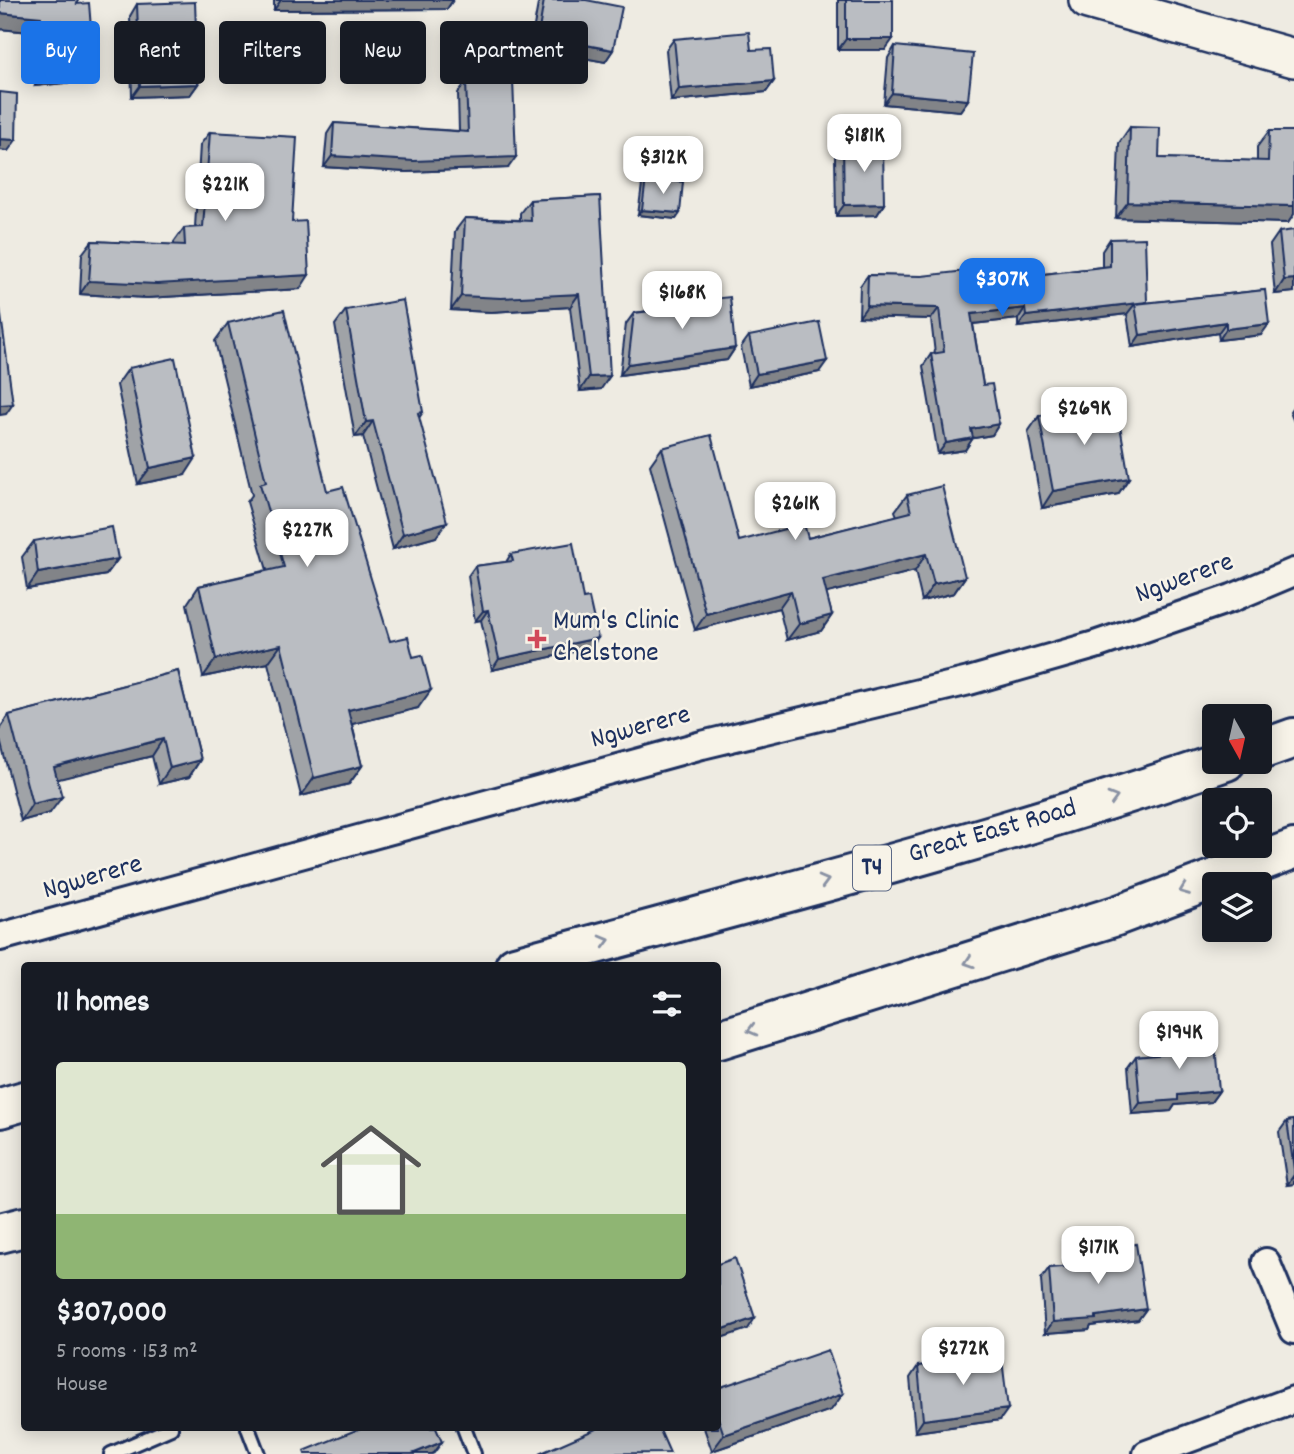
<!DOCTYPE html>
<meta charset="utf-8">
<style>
body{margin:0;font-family:Dekko,sans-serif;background:#242831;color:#f1f3f6;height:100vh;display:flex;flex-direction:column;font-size:26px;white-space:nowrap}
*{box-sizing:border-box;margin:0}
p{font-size:23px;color:#9ea1a6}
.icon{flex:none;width:38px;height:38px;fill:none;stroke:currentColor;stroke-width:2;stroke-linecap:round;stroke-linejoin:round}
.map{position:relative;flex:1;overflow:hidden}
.sheet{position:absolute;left:21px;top:962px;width:700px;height:469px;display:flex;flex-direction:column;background:#171b24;border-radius:7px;box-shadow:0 4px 18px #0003}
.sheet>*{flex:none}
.banner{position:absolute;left:21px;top:21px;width:700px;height:63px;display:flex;gap:14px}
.needle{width:46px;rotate:172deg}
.buttons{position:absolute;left:1202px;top:704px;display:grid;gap:14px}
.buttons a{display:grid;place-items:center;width:70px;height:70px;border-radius:7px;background:#171b24;box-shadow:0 4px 18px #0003;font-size:35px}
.price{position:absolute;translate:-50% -60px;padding:0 16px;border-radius:14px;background:#fff;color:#222;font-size:23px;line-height:46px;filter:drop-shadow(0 2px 4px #0008)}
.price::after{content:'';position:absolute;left:50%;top:42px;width:21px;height:16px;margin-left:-10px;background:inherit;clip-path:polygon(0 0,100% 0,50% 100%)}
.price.active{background:#1a73e8;color:#fff}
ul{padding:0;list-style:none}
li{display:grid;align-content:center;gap:14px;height:371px;padding:0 35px}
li+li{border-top:2px solid #363941}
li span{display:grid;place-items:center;height:217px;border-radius:7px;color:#555}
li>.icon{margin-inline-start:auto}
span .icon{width:126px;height:126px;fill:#fffc;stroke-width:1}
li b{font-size:30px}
h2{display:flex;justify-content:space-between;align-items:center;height:84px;padding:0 35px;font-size:30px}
.tag{padding:0 24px;border-radius:7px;background:#171b24;box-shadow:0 4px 18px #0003;font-size:24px;line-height:63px}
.tag.active{background:#1a73e8;color:#fff}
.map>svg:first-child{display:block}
</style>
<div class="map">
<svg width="1294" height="1454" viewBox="0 0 1294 1454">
<rect width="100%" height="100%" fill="#eeebe2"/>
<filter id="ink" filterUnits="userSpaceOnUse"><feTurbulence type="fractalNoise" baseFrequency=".0143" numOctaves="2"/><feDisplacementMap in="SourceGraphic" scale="14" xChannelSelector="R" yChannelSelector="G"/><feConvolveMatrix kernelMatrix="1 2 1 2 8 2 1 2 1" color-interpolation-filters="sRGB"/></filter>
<g filter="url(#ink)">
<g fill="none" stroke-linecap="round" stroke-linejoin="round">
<g stroke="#1b2f5e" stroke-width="18">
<path id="lane" d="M 248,1428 L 258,1454
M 464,1428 L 474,1454
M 111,1454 L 171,1428"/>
</g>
<g stroke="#1b2f5e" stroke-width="32">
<path id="street" d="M 0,937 L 702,745 L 969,681 L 1095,645 L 1232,598 L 1294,572
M 1266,1262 L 1294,1330
M 1147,1454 L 1294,1400"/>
</g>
<g stroke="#1b2f5e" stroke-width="42">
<path id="secondary" d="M 1088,0 L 1294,58"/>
</g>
<g stroke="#1b2f5e" stroke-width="44">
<path id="primary" d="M 1260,750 L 1294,738
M 515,966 C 753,901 993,841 1226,761
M 718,1040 L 1116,916 L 1294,849
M 0,1108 L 24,1101
M 0,1233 L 24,1227"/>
</g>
<use href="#lane" stroke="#f7f3e8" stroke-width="12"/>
<use href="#street" stroke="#f7f3e8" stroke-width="26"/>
<use href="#secondary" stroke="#f7f3e8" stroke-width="37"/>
<use href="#primary" stroke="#f7f3e8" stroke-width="38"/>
</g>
<path fill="#a0a3a7" stroke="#1b2f5e" stroke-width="2" d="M 274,0 L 453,0 L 447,9 L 274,10 Z
M 541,0 L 586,0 L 613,50 L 605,62 L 530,48 L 538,4 Z
M 838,0 L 893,0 L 885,50 L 838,50 Z
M 77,4 L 84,81 L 35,86 L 30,32 L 0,29 Z
M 137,4 L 198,84 L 190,95 L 132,97 L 130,16 Z
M 674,39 L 751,50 L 774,81 L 766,92 L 671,101 L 666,50 Z
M 895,46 L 968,100 L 960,111 L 884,104 L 888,58 Z
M 466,82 L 508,168 L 406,172 L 324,167 L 327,134 L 334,123 L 459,131 L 458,93 Z
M 1130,127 L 1159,158 L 1257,161 L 1257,147 L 1269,131 L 1294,131 L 1294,214 L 1288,223 L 1116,218 L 1119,143 Z
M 210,132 L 292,222 L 300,289 L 147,298 L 80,294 L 82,254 L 92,241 L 174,245 L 174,242 L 184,228 L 195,227 L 200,145 Z
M 843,145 L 884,204 L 877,215 L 836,216 L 835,156 Z
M 646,178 L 680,213 L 676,219 L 638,215 L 642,184 Z
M 600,196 L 601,389 L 580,391 L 570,307 L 491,312 L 451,310 L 455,231 L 465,218 L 520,220 L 520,213 L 530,200 Z
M 1279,232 L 1294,292 L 1275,294 L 1270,245 Z
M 1110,239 L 1146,303 L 1265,290 L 1261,335 L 1219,340 L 1218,333 L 1132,347 L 1127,314 L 1018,327 L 1018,319 L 973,324 L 983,385 L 999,424 L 992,435 L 973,438 L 965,450 L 938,454 L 923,366 L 931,354 L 935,354 L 931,319 L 859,317 L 860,286 L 868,275 L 1002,279 L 1102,267 L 1102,251 Z
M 676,303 L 735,348 L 727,360 L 620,375 L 626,324 L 634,313 L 672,308 Z
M 346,310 L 423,412 L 419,418 L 436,537 L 393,549 L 363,436 L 355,437 L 335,325 Z
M 228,323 L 327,491 L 418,708 L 352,724 L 362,766 L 349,784 L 301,796 L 268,663 L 203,677 L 187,604 L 199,586 L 267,570 L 247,502 L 252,495 L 215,341 Z
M 749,336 L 819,372 L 749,386 L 741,347 Z
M 129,368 L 185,475 L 138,484 L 117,385 Z
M 1294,406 L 1294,422 L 1290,412 Z
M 1039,416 L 1129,478 L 1118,494 L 1042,508 L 1028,432 Z
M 662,448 L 739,541 L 808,538 L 897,516 L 895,511 L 907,495 L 965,577 L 954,593 L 922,601 L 915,571 L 826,593 L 832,615 L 821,631 L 787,640 L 779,608 L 695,630 L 650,465 Z
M 34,541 L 118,559 L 106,575 L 27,589 L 22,557 Z
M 511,554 L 591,648 L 492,670 L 481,620 L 475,621 L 468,576 L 475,566 L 506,562 Z
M 178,671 L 200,760 L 189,777 L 159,784 L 152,756 L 57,779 L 50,813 L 21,821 L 0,740 L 0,728 L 9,715 Z
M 1184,1036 L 1219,1091 L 1211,1102 L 1175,1105 L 1171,1111 L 1132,1114 L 1128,1067 L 1136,1056 L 1177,1052 L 1177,1047 Z
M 1294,1120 L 1294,1184 L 1287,1185 L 1279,1132 L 1287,1121 Z
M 1095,1250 L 1146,1309 L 1138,1320 L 1091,1326 L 1089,1330 L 1045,1333 L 1041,1279 L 1049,1268 L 1088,1265 L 1087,1261 Z
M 963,1357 L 1000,1420 L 915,1432 L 910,1378 L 918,1366 L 959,1362 Z
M 718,1388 L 843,1394 L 831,1410 L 712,1451 L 704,1428 L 718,1428 Z"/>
<path fill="#828488" stroke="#1b2f5e" stroke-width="2" d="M 281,0 L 453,0 L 447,9 L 274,10 Z
M 0,13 L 41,17 L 30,32 L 0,29 Z
M 538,36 L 613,50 L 605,62 L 530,48 Z
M 846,39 L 893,39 L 885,50 L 838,50 Z
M 94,66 L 84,81 L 35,86 L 45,71 Z
M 774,81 L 766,92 L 671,101 L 679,89 Z
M 198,84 L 190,95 L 132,97 L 140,86 Z
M 892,93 L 968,100 L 960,111 L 884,104 Z
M 0,139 L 16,140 L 8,151 L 0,150 Z
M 332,156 L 516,157 L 508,168 L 406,172 L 324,167 Z
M 1128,202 L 1294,206 L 1294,214 L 1288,223 L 1116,218 Z
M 884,204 L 877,215 L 836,216 L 844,205 Z
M 642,210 L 680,213 L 676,219 L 638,215 Z
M 309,275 L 300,289 L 147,298 L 80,294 L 89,281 Z
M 1294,279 L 1294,292 L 1275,294 L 1284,280 Z
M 579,294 L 570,307 L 491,312 L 451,310 L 461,296 Z
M 1147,302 L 1135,304 L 1127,314 L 1018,327 L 1026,316 Z
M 867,306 L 939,308 L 931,319 L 859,317 Z
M 1025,308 L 1018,319 L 963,325 L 971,314 Z
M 1226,322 L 1218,333 L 1132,347 L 1140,335 Z
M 1269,324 L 1261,335 L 1219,340 L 1226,329 Z
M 735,348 L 727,360 L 620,375 L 628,364 Z
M 827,361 L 819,372 L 749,386 L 757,374 Z
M 610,376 L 601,389 L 580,391 L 589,377 Z
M 13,404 L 6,414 L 0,415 L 0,405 Z
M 373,421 L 363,436 L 355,437 L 366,422 Z
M 999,424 L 992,435 L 963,440 L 971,429 Z
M 973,438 L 965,450 L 938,454 L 946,443 Z
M 196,458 L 185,475 L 138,484 L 150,468 Z
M 1129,478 L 1118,494 L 1042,508 L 1053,491 Z
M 447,522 L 436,537 L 393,549 L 403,534 Z
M 926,554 L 915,571 L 812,597 L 823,580 Z
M 118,559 L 106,575 L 27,589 L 38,573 Z
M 965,577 L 954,593 L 922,601 L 934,584 Z
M 791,591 L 779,608 L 695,630 L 706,614 Z
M 488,610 L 481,620 L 475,621 L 483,611 Z
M 832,615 L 821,631 L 787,640 L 799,624 Z
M 598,638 L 591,648 L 492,670 L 499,659 Z
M 281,645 L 268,663 L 203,677 L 216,659 Z
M 431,690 L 418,708 L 336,728 L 348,710 Z
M 163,739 L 152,756 L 43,783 L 54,767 Z
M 200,760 L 189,777 L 159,784 L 170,768 Z
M 362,766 L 349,784 L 301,796 L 314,778 Z
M 62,797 L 50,813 L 21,821 L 32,804 Z
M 1219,1091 L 1211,1102 L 1175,1105 L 1171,1111 L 1132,1114 L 1140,1103 L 1178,1095 Z
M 1294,1175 L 1294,1184 L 1287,1185 Z
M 1146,1309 L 1138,1320 L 1091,1326 L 1089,1330 L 1045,1333 L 1053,1322 Z
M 755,1318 L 748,1329 L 718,1339 L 718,1331 Z
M 843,1394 L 831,1410 L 712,1451 L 724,1435 Z
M 1008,1409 L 1000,1420 L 915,1432 L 923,1420 Z
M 442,1442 L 434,1453 L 432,1454 L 412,1454 Z"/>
<path fill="#babdc2" stroke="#1b2f5e" stroke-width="2" d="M 0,0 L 78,0 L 77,4 L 89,3 L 94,66 L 45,71 L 41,17 L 0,13 Z
M 544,0 L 586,0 L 622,7 L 613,50 L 538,36 Z
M 846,0 L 893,0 L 893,39 L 846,39 Z
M 195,2 L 198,84 L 140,86 L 137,4 Z
M 749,32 L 751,50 L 771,49 L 774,81 L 679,89 L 674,39 Z
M 895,46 L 973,54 L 968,100 L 892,93 Z
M 513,80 L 516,157 L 414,161 L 332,156 L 334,123 L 468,132 L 466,82 Z
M 0,92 L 17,94 L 16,140 L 0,139 Z
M 1130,127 L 1160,128 L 1159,158 L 1268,161 L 1269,131 L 1294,131 L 1294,206 L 1128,202 Z
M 210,132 L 297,137 L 292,222 L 306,221 L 309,275 L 157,284 L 89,281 L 92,241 L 185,245 L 184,228 L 203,227 Z
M 883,144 L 884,204 L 844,205 L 843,145 Z
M 646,178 L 683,182 L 680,213 L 642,210 Z
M 600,196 L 610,376 L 589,377 L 579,294 L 501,298 L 461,296 L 465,218 L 531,221 L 530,200 Z
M 1294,230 L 1294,279 L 1284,280 L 1279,232 Z
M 1145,238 L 1147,302 L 1026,316 L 1025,308 L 971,314 L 983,385 L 992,384 L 999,424 L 971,429 L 973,438 L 946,443 L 931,354 L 944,352 L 939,308 L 867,306 L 868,275 L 922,276 L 1000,267 L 1002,279 L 1110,266 L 1110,239 Z
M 1265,290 L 1269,324 L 1226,329 L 1226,322 L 1140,335 L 1135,304 Z
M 730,297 L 735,348 L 628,364 L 634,313 L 676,308 L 676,303 Z
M 403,300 L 423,412 L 418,413 L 447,522 L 403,534 L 373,421 L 366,422 L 346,310 Z
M 0,308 L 13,404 L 0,405 Z
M 284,310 L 327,491 L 343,487 L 390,641 L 408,637 L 413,657 L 422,655 L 431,690 L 348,710 L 362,766 L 314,778 L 281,645 L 216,659 L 199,586 L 284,567 L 260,484 L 266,482 L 228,323 Z
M 819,322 L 827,361 L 757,374 L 749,336 Z
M 175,358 L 196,458 L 150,468 L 129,368 Z
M 1116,402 L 1129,478 L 1053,491 L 1039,416 Z
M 711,435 L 739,541 L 804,524 L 808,538 L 911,512 L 907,495 L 942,486 L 965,577 L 934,584 L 926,554 L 823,580 L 832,615 L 799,624 L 791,591 L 706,614 L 662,448 Z
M 112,527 L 118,559 L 38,573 L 34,541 Z
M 573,543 L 583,599 L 589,598 L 598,638 L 499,659 L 488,610 L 483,611 L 475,566 L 513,561 L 511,554 Z
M 178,671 L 200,760 L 170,768 L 163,739 L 54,767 L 62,797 L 32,804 L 9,715 Z
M 1214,1034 L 1219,1091 L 1178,1095 L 1178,1100 L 1140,1103 L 1136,1056 L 1186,1051 L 1184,1036 Z
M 1294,1120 L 1294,1169 L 1287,1121 Z
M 1136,1244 L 1146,1309 L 1096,1316 L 1096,1319 L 1053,1322 L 1049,1268 L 1097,1264 L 1095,1250 Z
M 735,1258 L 755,1318 L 718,1331 L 718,1264 Z
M 828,1350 L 843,1394 L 724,1435 L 718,1418 L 718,1388 Z
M 1001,1351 L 1008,1409 L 923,1420 L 918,1366 L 964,1362 L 963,1357 Z
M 361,1428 L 436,1428 L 442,1442 L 412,1454 L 305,1454 L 304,1451 Z
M 598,1428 L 659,1428 L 670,1453 L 539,1454 Z"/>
<defs><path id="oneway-chevron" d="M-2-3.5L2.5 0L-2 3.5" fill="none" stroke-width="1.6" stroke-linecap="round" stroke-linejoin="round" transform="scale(1.75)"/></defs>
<g stroke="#8991a3">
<use href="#oneway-chevron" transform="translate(1113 798) rotate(-16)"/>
<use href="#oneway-chevron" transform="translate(824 881) rotate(-15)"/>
<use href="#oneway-chevron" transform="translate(1184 890) rotate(159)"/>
<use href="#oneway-chevron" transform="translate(605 941) rotate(-15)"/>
<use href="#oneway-chevron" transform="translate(969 962) rotate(162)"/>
<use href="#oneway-chevron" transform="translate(752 1030) rotate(165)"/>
</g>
</g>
<path fill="#d1495b" stroke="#f7f3e8" stroke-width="2.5" d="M533.5 628.5h7v7h7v7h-7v7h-7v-7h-7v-7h7z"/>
<g text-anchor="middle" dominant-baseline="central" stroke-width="5" stroke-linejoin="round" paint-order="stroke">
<rect fill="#f7f3e8" stroke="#5d6a87" stroke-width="2" x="853" y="845.5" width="38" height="45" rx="5"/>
<g font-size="26" font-weight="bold" fill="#1b2f5e">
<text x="872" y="868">T4</text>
</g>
<g font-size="28" fill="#1b2f5e" stroke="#f7f3e8">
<text transform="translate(1185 580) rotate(-20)">Ngwerere</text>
<text transform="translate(641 729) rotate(-15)">Ngwerere</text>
<text transform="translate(993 833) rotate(-16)">Great East Road</text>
<text transform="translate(93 879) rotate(-16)">Ngwerere</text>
</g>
<g font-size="28" fill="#1b2f5e" stroke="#f7f3e8" text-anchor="start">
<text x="553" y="623">Mum's Clinic<tspan x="553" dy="32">Chelstone</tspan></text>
</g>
</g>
</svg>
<div class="buttons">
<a><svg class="needle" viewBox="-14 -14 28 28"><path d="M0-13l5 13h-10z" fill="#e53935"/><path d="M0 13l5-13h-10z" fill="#9ea1a6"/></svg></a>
<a><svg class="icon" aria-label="locate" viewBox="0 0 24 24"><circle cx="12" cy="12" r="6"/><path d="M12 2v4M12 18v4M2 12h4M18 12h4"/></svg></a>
<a><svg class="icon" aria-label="layers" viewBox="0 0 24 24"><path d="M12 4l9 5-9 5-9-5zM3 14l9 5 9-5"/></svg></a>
</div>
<b class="price" style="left:864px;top:174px">$181K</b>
<b class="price" style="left:663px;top:196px">$312K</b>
<b class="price" style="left:225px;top:223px">$221K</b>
<b class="price active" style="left:1002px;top:318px">$307K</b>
<b class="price" style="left:682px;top:331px">$168K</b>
<b class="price" style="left:1084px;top:447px">$269K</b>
<b class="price" style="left:795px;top:542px">$261K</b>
<b class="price" style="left:307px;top:569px">$227K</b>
<b class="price" style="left:1179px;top:1071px">$194K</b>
<b class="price" style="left:1098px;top:1286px">$171K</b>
<b class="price" style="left:963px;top:1387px">$272K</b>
<div class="banner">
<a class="tag active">Buy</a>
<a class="tag">Rent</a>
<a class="tag">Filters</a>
<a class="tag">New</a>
<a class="tag">Apartment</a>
</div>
<section class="sheet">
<h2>11 homes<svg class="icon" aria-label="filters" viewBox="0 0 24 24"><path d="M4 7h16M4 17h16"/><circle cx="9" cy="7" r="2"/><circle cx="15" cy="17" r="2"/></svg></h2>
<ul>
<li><span style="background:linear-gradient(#dfe7d0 70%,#8fb573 0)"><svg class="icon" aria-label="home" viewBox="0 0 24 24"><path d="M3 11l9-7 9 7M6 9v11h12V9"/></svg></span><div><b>$307,000</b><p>5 rooms · 153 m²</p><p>House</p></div></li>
</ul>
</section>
</div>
